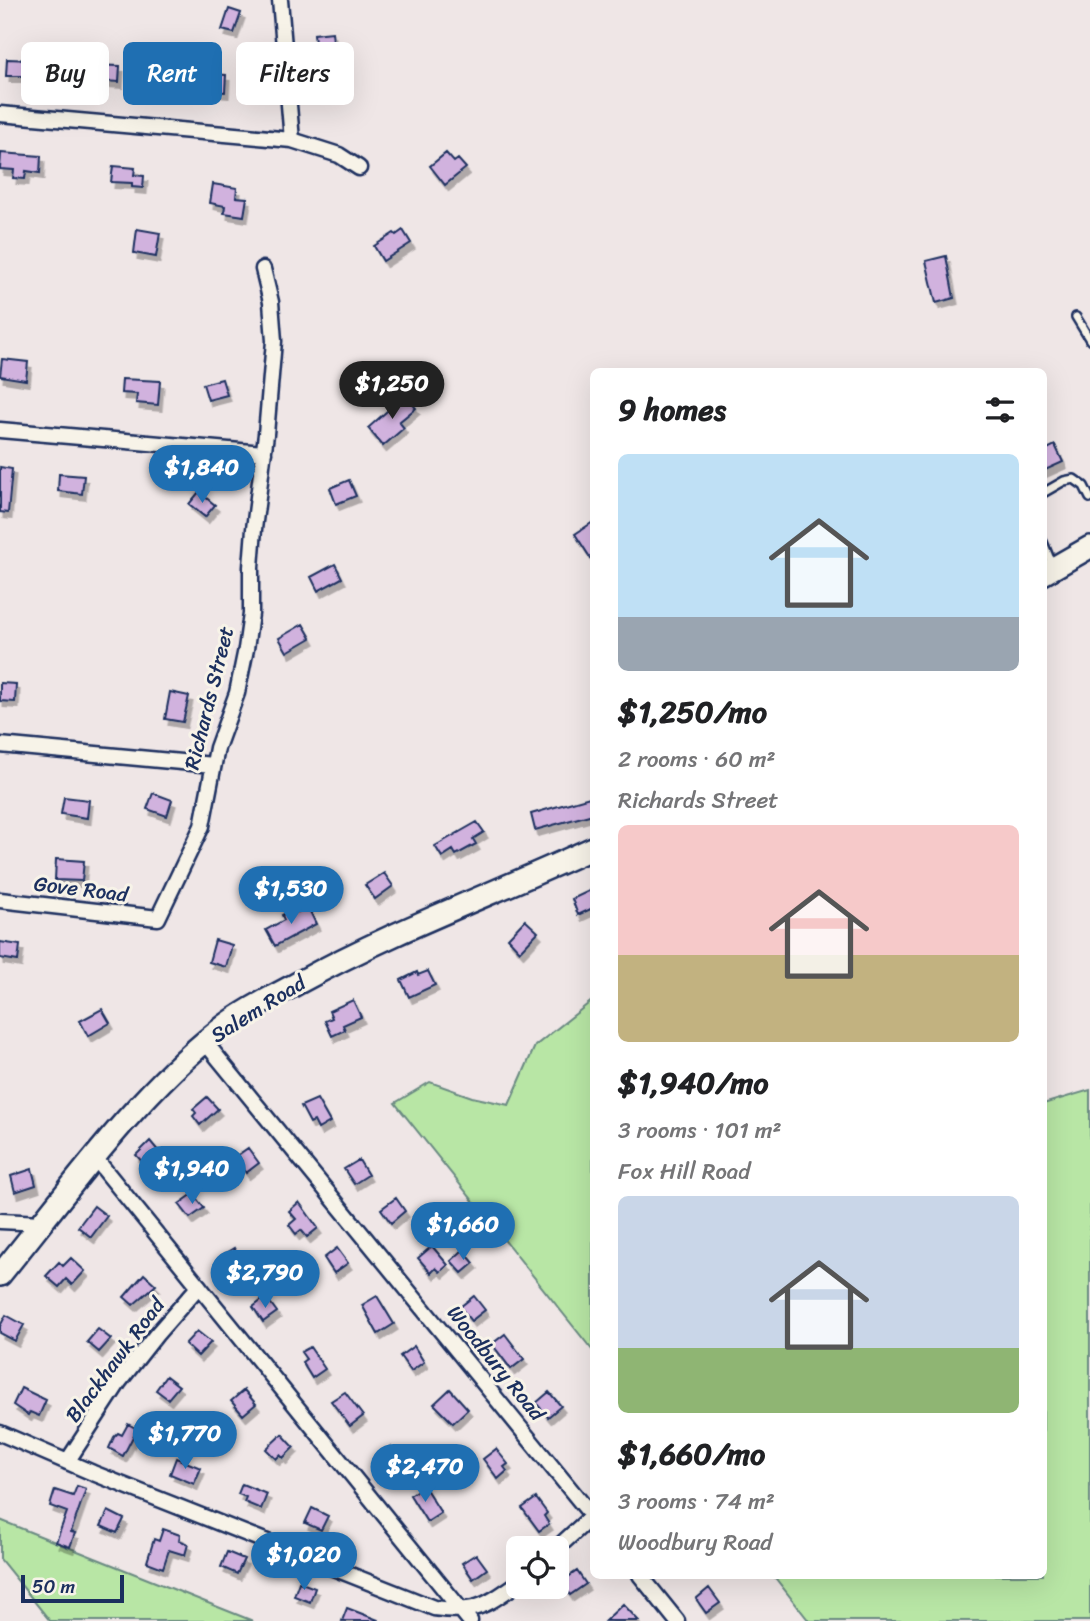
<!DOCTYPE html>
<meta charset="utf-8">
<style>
body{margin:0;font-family:Sriracha,sans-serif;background:#f2f2f2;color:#202124;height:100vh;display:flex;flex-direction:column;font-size:26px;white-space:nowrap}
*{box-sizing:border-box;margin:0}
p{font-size:23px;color:#757577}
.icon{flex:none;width:38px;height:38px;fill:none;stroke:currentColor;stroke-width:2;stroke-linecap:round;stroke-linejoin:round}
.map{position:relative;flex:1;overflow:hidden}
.details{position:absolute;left:590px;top:368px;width:457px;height:1211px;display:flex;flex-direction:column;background:#fff;border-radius:10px;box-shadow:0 7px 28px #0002}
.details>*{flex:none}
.hud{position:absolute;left:21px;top:42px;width:464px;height:63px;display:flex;gap:14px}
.buttons{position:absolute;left:506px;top:1536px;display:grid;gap:14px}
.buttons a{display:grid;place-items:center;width:63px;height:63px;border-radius:10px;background:#fff;box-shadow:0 7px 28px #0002;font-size:35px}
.scale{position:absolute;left:21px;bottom:18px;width:103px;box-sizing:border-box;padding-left:7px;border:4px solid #1b2f5e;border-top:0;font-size:19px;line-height:24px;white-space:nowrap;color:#1b2f5e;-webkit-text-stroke:5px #f7f3e8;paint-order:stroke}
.price{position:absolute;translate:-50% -60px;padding:0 16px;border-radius:24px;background:#1f6fb2;color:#fff;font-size:23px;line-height:46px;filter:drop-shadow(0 2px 4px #0008)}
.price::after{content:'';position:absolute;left:50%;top:42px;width:21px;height:16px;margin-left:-10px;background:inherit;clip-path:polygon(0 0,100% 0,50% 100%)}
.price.on{background:#222;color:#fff}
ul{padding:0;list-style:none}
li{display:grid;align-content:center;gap:14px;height:371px;padding:0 28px}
li span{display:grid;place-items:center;height:217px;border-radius:10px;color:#555}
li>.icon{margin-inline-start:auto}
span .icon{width:126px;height:126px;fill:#fffc;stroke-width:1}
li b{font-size:30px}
h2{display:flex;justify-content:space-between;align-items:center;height:84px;padding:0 28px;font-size:30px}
.chip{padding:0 24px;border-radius:10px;background:#fff;box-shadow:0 7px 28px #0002;font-size:24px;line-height:63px}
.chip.on{background:#1f6fb2;color:#fff}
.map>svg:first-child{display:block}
</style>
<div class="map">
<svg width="1090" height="1621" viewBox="0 0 1090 1621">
<defs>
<filter id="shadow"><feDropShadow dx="3.5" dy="6" stdDeviation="0" flood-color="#0004"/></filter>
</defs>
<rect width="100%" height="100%" fill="#efe6e6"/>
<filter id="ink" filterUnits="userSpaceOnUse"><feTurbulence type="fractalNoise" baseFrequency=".0143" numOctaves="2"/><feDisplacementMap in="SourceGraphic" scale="14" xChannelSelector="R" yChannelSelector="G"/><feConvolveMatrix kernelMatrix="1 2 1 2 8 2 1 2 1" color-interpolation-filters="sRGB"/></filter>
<g filter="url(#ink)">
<path fill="#b8e6a5" stroke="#6a8a82" stroke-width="2" d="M 593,1000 L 593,1351 L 395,1103 L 430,1082 L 472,1097 L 509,1105 L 535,1046 Z
M 1090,1090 L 1090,1621 L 809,1621 L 773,1575 L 1043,1575 L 1043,1104 Z
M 0,1520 L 253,1621 L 50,1621 L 0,1559 Z"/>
<path fill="#d1b2de" stroke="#1b2f5e" stroke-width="2" filter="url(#shadow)" d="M 229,9 L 241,13 L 234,33 L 222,30 Z
M 332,32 L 335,61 L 317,63 L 314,34 Z
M 7,59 L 32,60 L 32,76 L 6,76 Z
M 89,65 L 120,66 L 119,82 L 88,80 Z
M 200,73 L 226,75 L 225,92 L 199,90 Z
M 1,153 L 41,156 L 40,173 L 26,171 L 25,179 L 13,178 L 14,170 L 0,169 Z
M 446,153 L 454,162 L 458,159 L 466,168 L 445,185 L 430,166 Z
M 113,166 L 135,168 L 134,175 L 144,176 L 143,188 L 132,187 L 132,183 L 111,182 Z
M 213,184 L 237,188 L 236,197 L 247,198 L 244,216 L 224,213 L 225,206 L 210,203 Z
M 137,229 L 160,233 L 156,257 L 134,253 Z
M 403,230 L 411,243 L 383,261 L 374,246 L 394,233 L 396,235 Z
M 946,256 L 954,298 L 936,303 L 926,261 Z
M 2,359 L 28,362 L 26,380 L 0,376 Z
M 122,379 L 160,381 L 158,405 L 136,403 L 137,394 L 121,393 Z
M 222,379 L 227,395 L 208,400 L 203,384 Z
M 405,395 L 416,408 L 399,422 L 404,428 L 383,446 L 368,428 Z
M 1055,445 L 1063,462 L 1043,471 L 1043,451 Z
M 0,467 L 12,469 L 8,513 L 0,512 Z
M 59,474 L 84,476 L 82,494 L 58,491 Z
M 349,480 L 356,496 L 336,504 L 330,488 Z
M 199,492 L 215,505 L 205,517 L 189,504 Z
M 593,522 L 593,562 L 575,534 Z
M 335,564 L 342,578 L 318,591 L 311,577 Z
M 303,624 L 311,638 L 287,652 L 279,638 Z
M 0,683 L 16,684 L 15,702 L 0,701 Z
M 170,692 L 189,696 L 183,722 L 165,719 Z
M 153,793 L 172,800 L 167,816 L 147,809 Z
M 593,796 L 593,814 L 535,830 L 531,814 Z
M 64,797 L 89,800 L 87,818 L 61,814 Z
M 477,822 L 484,832 L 473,839 L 476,844 L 456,855 L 453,850 L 442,857 L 435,846 Z
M 56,859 L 84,861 L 82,881 L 55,880 Z
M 384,873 L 393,886 L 375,899 L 365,885 Z
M 593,889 L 593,908 L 578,915 L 572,899 Z
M 308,907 L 316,924 L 275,946 L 266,930 L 284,920 L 282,915 L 296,908 L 298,912 Z
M 525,920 L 538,932 L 520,951 L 508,938 Z
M 215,940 L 232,945 L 226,967 L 209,962 Z
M 0,942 L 20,945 L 18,961 L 0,958 Z
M 428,971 L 435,985 L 409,997 L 401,980 L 417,972 L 418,975 Z
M 353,1000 L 361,1017 L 343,1025 L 345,1030 L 332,1036 L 325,1021 L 332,1018 L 329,1011 Z
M 102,1009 L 110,1023 L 88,1036 L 80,1021 Z
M 207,1097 L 218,1109 L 200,1125 L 193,1116 L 196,1113 L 193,1109 Z
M 317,1099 L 330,1122 L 318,1129 L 314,1121 L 310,1123 L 301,1106 Z
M 150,1141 L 160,1153 L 146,1166 L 136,1155 Z
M 248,1148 L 259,1163 L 246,1173 L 235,1157 Z
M 359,1160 L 368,1175 L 354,1184 L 344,1169 Z
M 32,1169 L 36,1185 L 15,1192 L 11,1176 Z
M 193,1194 L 204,1208 L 190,1218 L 179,1204 Z
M 396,1198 L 405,1211 L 391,1223 L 381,1209 Z
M 299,1202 L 318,1228 L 307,1237 L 301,1230 L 296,1234 L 289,1225 L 296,1219 L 289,1211 Z
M 94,1206 L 107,1216 L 91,1237 L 78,1227 Z
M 432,1246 L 448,1265 L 440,1272 L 436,1268 L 431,1273 L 418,1258 Z
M 234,1248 L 243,1264 L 230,1272 L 221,1256 Z
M 337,1248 L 348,1263 L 334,1273 L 324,1258 Z
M 463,1250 L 474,1263 L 462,1273 L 451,1261 Z
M 71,1258 L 85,1271 L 72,1285 L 66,1279 L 59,1287 L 46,1276 L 59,1262 L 63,1266 Z
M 144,1274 L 156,1285 L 133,1305 L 124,1297 Z
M 377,1296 L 394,1324 L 378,1334 L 362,1305 Z
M 474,1296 L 485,1310 L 471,1321 L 460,1307 Z
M 266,1297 L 277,1312 L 263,1322 L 253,1307 Z
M 6,1315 L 24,1325 L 15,1341 L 0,1333 L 0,1326 Z
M 98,1329 L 111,1339 L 99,1352 L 87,1342 Z
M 197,1331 L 211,1342 L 198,1356 L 185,1344 Z
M 505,1334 L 524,1359 L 511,1369 L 492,1344 Z
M 414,1346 L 424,1362 L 411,1371 L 400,1356 Z
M 310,1347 L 325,1369 L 312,1378 L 302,1362 L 306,1359 L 301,1352 Z
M 166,1376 L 179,1386 L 168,1399 L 156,1390 Z
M 21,1388 L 46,1400 L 39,1416 L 30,1412 L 28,1415 L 13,1405 Z
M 450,1389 L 468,1409 L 453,1423 L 434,1404 Z
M 244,1390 L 256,1404 L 243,1415 L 231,1401 Z
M 345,1392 L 363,1416 L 350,1426 L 331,1401 Z
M 549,1392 L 561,1406 L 548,1417 L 536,1403 Z
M 128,1424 L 137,1429 L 123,1456 L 109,1448 L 114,1437 L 118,1433 L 122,1435 Z
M 282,1434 L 294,1447 L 283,1458 L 280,1455 L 276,1459 L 266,1449 Z
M 391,1447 L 394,1452 L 397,1450 L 407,1465 L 393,1474 L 380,1454 Z
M 496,1449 L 508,1464 L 504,1467 L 507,1471 L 498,1479 L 483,1459 Z
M 176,1458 L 201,1468 L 194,1484 L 170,1474 Z
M 242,1484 L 267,1494 L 261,1509 L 244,1502 L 246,1497 L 238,1494 Z
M 77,1486 L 86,1489 L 71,1532 L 75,1533 L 70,1547 L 56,1542 L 67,1512 L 50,1506 L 55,1490 L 73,1496 Z
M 424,1486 L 441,1513 L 427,1522 L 410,1495 Z
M 536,1498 L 547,1513 L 544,1516 L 549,1524 L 539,1531 L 522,1508 Z
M 312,1508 L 328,1516 L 321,1530 L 305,1523 Z
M 108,1511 L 124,1519 L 117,1533 L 101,1526 Z
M 163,1529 L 180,1535 L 179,1540 L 188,1544 L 185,1555 L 169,1550 L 163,1568 L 147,1562 L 154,1539 L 159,1541 Z
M 227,1552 L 244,1559 L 237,1574 L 221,1567 Z
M 476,1554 L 487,1569 L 473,1579 L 462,1563 Z
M 577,1571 L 586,1584 L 570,1595 L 561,1582 Z
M 299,1582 L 315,1588 L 310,1602 L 294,1596 Z
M 709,1588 L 720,1603 L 706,1613 L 696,1599 Z
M 623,1604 L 639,1621 L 605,1621 Z
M 347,1608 L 378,1620 L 378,1621 L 342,1621 Z"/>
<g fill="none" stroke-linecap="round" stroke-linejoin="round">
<g stroke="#1b2f5e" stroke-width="12">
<path id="service" d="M 1076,317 L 1090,340
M 1043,493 L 1064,481 L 1074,479 L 1084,486 L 1090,498
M 1043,542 L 1053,567"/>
</g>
<g stroke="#1b2f5e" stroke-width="19">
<path id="minor" d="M 280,0 L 292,140
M 0,114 L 292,140 L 339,155 L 359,168
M 0,430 L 264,453
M 0,745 L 213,765
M 0,900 L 158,918 L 202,826 L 217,748 L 237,693 L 246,649 L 251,614 L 251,567 L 254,529 L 266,434 L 274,341 L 271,302 L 263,269
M 205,1042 L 593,1517
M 95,1158 L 470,1621
M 0,1221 L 42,1223
M 0,1433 L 93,1473 L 434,1608 C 475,1614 485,1606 518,1583
M 67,1462 L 119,1382 L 156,1335 L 199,1286
M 556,1549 L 592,1516
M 640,1575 L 677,1621"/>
</g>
<g stroke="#1b2f5e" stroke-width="26">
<path id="secondary" d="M 1043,574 L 1090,547
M 0,1275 C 67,1193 135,1096 218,1031 C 243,1011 272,997 300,982 C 394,930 496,893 593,848"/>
</g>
<use href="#service" stroke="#f7f3e8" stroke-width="7"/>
<use href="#minor" stroke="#f7f3e8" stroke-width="14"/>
<use href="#secondary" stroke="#f7f3e8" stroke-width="21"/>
</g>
</g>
<g text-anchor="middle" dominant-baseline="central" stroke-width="6" stroke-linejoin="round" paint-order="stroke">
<g font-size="21" fill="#1b2f5e" stroke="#f7f3e8">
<text transform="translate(209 698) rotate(-76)">Richards Street</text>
<text transform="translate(81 889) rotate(7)">Gove Road</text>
<text transform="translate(258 1009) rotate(-32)">Salem Road</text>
<text transform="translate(115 1360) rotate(-53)">Blackhawk Road</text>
<text transform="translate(496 1363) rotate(51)">Woodbury Road</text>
</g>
</g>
</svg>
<div class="buttons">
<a><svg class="icon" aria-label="locate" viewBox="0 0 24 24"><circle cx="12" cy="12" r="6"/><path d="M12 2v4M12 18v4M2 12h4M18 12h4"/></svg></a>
</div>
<div class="scale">50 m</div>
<b class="price on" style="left:392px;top:421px">$1,250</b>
<b class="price" style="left:202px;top:505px">$1,840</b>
<b class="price" style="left:291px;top:926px">$1,530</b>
<b class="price" style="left:192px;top:1206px">$1,940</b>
<b class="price" style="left:463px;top:1262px">$1,660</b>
<b class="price" style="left:265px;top:1310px">$2,790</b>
<b class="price" style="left:185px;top:1471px">$1,770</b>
<b class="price" style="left:425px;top:1504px">$2,470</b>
<b class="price" style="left:304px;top:1592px">$1,020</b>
<div class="hud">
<a class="chip">Buy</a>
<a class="chip on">Rent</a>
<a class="chip">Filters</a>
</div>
<section class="details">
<h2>9 homes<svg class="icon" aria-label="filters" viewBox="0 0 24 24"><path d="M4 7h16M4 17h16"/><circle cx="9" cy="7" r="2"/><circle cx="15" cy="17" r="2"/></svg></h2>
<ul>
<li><span style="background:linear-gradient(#bfe0f5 75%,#9aa5b1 0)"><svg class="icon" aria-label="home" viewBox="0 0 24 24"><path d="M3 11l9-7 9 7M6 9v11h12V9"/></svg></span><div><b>$1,250/mo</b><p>2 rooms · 60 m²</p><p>Richards Street</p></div></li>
<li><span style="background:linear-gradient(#f6c9c9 60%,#c2b280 0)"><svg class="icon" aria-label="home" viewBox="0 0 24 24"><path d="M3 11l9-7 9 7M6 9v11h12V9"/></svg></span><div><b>$1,940/mo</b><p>3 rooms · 101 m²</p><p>Fox Hill Road</p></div></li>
<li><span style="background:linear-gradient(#c9d6e8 70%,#8fb573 0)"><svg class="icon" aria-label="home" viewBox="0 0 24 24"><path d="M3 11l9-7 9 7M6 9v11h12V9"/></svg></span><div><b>$1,660/mo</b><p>3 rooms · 74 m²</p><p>Woodbury Road</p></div></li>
</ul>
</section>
</div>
